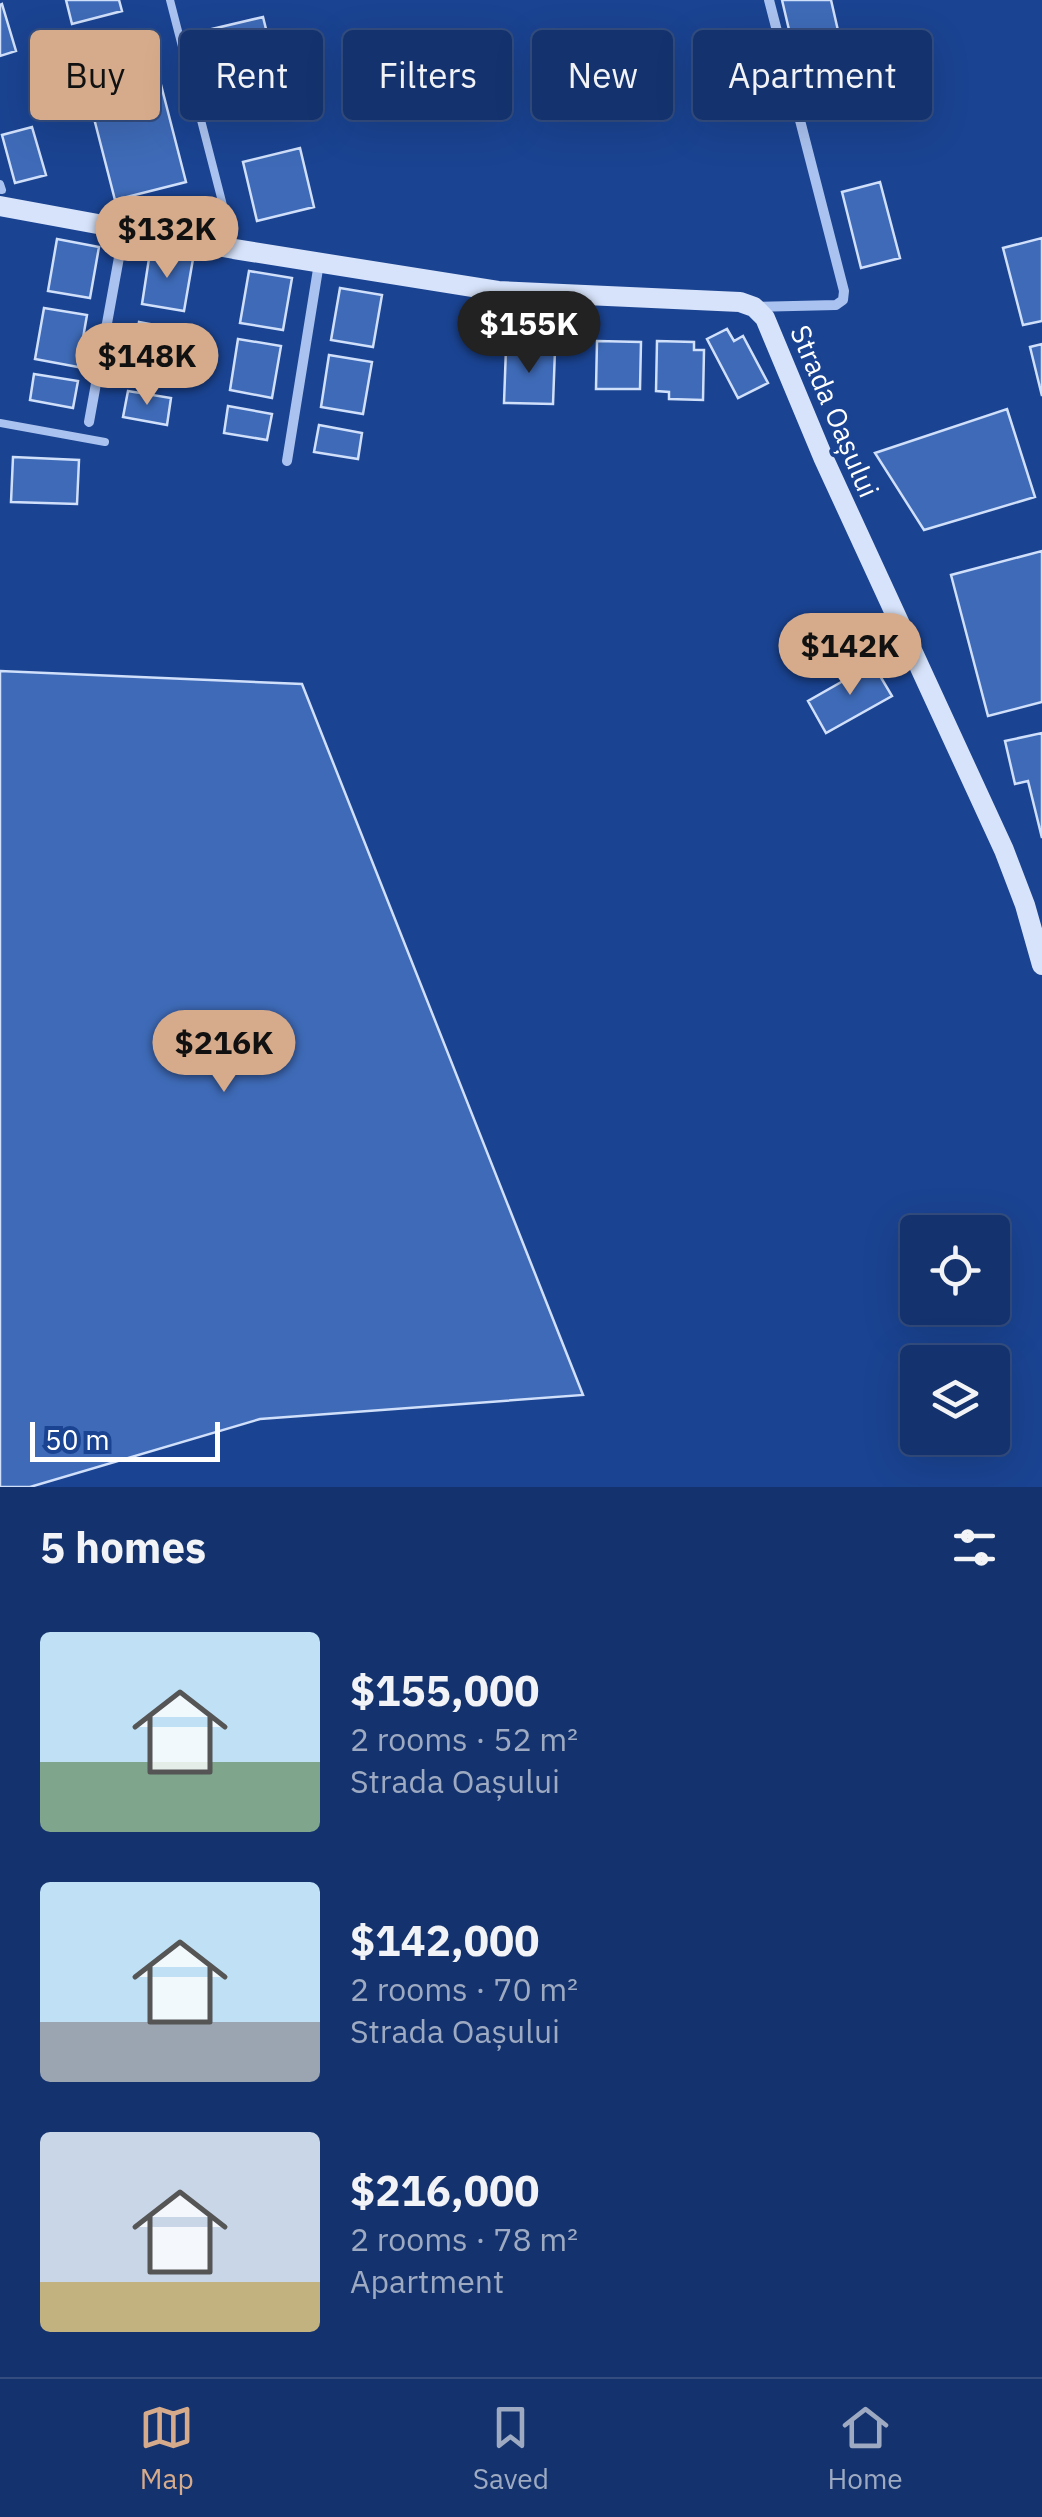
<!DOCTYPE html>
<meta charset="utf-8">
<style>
body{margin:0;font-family:"IBM Plex Sans",sans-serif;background:#213e75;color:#f1f3f6;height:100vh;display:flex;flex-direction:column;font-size:38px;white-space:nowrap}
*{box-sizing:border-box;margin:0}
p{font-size:32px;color:#9daac2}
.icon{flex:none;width:55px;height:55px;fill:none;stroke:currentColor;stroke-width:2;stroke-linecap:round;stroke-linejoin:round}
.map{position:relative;height:1487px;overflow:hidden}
.panel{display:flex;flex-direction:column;background:#14326d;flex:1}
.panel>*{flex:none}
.banner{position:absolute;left:30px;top:30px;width:982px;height:90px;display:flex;gap:20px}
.buttons{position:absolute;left:900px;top:1215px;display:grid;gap:20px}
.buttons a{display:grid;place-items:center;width:110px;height:110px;border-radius:10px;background:#14326d;box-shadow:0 10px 40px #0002,0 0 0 2px #334d80;font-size:50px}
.scale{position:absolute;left:30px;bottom:25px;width:190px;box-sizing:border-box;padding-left:10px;border:5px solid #fff;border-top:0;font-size:28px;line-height:35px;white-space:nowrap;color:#fff;-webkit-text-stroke:8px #1a4391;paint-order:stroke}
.price{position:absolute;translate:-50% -85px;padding:0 22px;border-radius:35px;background:#d6ab8b;color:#111;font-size:32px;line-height:65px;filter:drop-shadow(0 2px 5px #0008)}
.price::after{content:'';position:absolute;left:50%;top:60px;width:30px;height:22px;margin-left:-15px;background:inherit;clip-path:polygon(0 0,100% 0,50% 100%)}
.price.on{background:#222;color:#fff}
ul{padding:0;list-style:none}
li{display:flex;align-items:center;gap:30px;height:250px;padding:0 40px}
li span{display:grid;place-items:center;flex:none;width:280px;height:200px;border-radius:10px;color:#555}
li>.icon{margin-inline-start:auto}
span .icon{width:120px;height:120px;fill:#fffc;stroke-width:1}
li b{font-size:42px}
h2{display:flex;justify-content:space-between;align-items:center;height:120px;padding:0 40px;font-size:42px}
.chip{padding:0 35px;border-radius:10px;background:#14326d;box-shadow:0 10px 40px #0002,0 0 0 2px #334d80;font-size:35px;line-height:90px}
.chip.on{background:#d6ab8b;color:#111}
.menu{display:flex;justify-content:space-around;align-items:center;height:140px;border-top:2px solid #334d80;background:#14326d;font-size:28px;color:#9daac2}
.menu a{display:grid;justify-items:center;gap:5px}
.menu .on{color:#d6ab8b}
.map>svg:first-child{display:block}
</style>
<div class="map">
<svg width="1042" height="1487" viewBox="0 0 1042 1487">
<rect width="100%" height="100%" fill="#1a4391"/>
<path fill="#3e6ab7" stroke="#d0dffa" stroke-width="2.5" d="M 66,0 L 119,0 L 122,11 L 72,24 Z
M 782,0 L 831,0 L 845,61 L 799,72 Z
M 2,4 L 16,51 L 0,56 L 0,5 Z
M 263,17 L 284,101 L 234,114 L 212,29 Z
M 150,42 L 186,182 L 115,200 L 79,60 Z
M 32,127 L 46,175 L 15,183 L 2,135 Z
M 300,148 L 314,207 L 257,221 L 243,162 Z
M 880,182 L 900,258 L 861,268 L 842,192 Z
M 1042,238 L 1042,321 L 1023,325 L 1003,248 Z
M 57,239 L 99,247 L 90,298 L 48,291 Z
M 150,252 L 193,259 L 184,311 L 142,304 Z
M 249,271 L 292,278 L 283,330 L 240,323 Z
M 340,288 L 382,295 L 373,347 L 331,340 Z
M 44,308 L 87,315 L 78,367 L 35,359 Z
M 139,322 L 182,330 L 172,381 L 130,374 Z
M 727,329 L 734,341 L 743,336 L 768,383 L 738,398 L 707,339 Z
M 238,339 L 281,346 L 272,398 L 230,390 Z
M 597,341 L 641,342 L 640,389 L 596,389 Z
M 657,341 L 694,342 L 694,350 L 704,350 L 703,400 L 669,399 L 669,392 L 656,391 Z
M 1042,344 L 1042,396 L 1030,347 Z
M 506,348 L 555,350 L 553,404 L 504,403 Z
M 329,355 L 372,362 L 363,414 L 321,407 Z
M 34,374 L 78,381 L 73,408 L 30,400 Z
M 128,391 L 171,398 L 167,425 L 123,417 Z
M 228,406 L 272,414 L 267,440 L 224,433 Z
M 1007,409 L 1035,497 L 924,530 L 875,453 Z
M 319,425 L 362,433 L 358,459 L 314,452 Z
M 13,457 L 79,460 L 77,504 L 11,502 Z
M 1042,551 L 1042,702 L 988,716 L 951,575 Z
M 873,664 L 892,696 L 826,733 L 808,701 Z
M 0,671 L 302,684 L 583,1395 L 260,1419 L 30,1487 L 0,1487 Z
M 1042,733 L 1042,838 L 1028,781 L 1015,784 L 1005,741 Z"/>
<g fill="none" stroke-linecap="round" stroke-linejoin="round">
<path stroke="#aac2ef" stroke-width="8" d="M 170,0 L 234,248
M 0,184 L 2,190
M 0,423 L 105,442"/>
<path stroke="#aac2ef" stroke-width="10" d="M 755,307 L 836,305 L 843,300 L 844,291 L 769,0
M 89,422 L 124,230
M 287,461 L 319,263"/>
<path stroke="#d7e3fa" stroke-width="20" d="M 0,206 L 234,249 L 498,291 L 740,302 L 754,307 L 765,318 L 823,457 L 1004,850 L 1025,905 L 1042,965"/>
</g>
<g text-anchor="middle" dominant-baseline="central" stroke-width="8" stroke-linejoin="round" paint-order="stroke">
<g font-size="28" fill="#fff" stroke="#1a4391">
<text transform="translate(835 411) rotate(67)">Strada Oașului</text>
</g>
</g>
</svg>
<div class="buttons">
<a><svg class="icon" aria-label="locate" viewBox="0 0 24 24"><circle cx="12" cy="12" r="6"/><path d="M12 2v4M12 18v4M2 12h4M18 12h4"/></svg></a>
<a><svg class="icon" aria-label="layers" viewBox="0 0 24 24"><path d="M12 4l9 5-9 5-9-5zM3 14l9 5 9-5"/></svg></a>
</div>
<div class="scale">50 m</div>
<b class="price" style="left:167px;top:281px">$132K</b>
<b class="price on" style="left:529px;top:376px">$155K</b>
<b class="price" style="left:147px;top:408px">$148K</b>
<b class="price" style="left:850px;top:698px">$142K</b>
<b class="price" style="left:224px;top:1095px">$216K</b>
<div class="banner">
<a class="chip on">Buy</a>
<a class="chip">Rent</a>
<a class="chip">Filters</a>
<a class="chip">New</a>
<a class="chip">Apartment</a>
</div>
</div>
<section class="panel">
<h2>5 homes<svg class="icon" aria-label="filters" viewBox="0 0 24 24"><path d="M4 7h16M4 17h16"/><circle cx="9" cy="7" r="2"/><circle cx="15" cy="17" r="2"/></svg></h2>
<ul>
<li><span style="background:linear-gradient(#bfe0f5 65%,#7fa58c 0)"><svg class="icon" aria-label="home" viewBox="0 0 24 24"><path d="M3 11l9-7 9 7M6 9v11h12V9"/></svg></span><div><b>$155,000</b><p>2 rooms · 52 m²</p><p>Strada Oașului</p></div></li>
<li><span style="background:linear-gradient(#bfe0f5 70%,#9aa5b1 0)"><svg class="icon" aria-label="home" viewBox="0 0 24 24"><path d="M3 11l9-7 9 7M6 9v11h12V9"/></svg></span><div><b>$142,000</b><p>2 rooms · 70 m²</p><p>Strada Oașului</p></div></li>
<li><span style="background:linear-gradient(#c9d6e8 75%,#c2b280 0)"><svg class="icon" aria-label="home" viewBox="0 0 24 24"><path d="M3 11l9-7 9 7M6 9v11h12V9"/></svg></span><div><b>$216,000</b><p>2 rooms · 78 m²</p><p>Apartment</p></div></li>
</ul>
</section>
<nav class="menu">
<a class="on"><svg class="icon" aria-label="map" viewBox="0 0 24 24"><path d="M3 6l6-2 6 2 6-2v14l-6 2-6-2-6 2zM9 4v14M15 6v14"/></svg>Map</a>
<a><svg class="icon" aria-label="saved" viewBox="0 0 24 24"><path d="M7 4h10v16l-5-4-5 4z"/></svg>Saved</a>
<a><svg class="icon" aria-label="home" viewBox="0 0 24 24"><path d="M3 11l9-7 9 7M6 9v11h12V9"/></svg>Home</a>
</nav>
